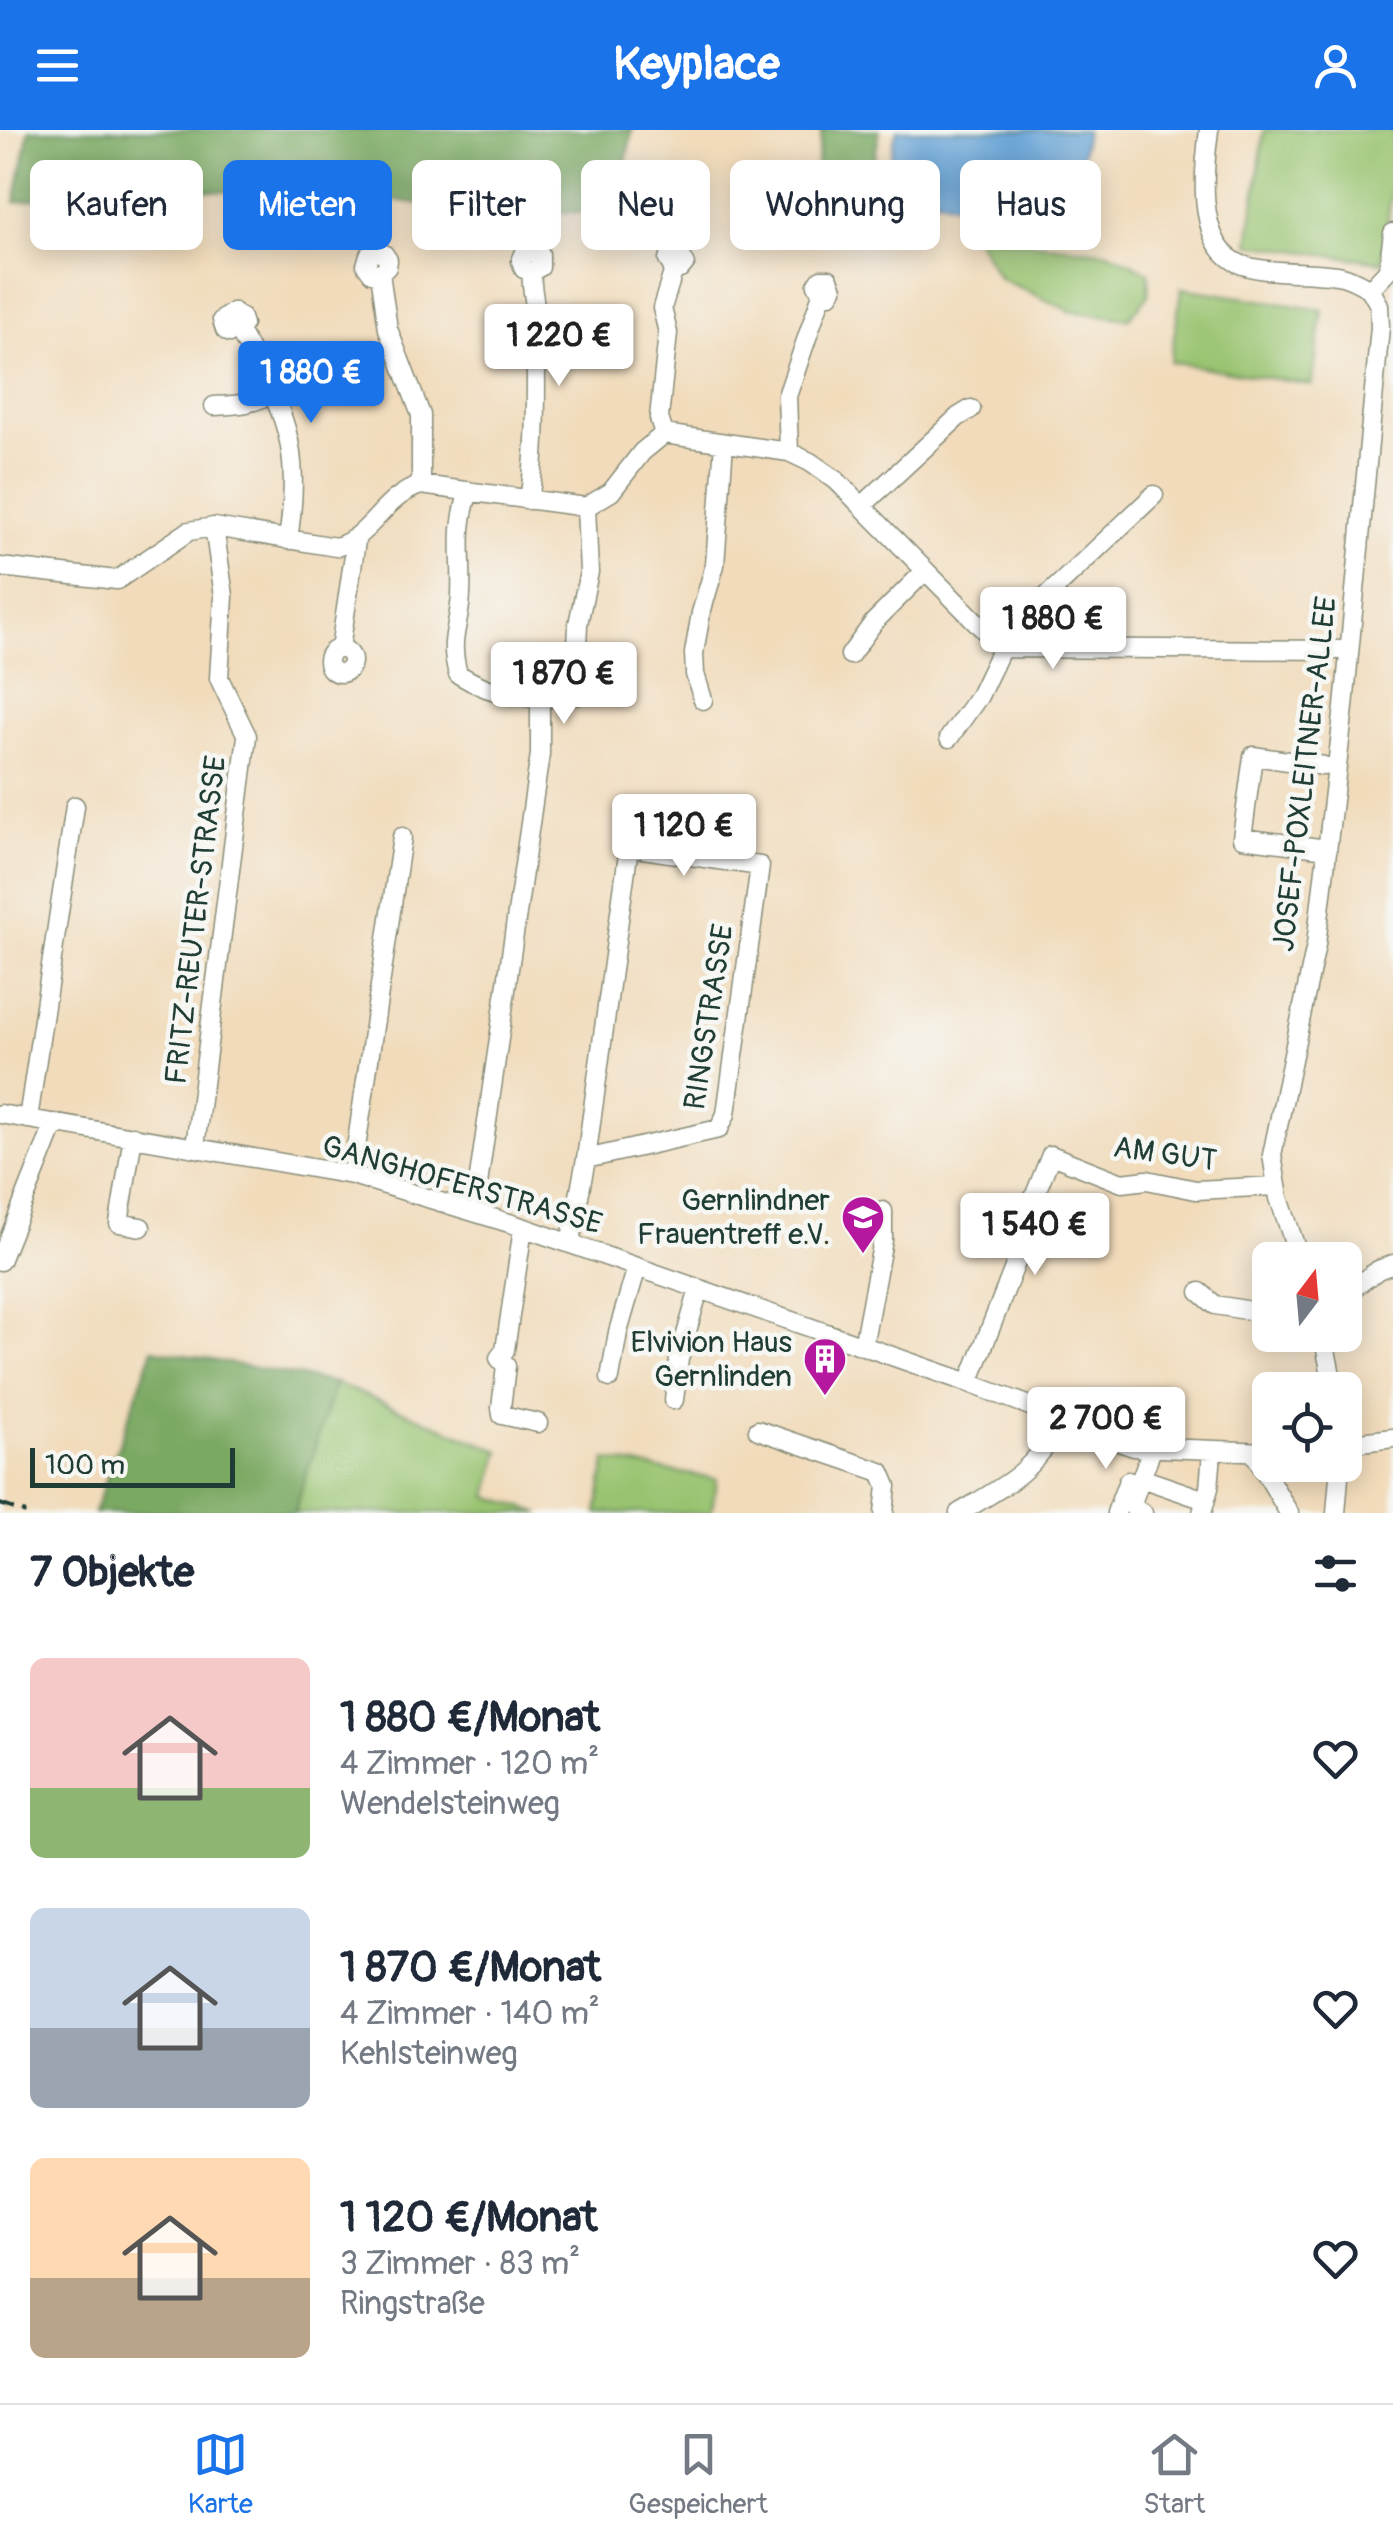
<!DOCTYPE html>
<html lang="de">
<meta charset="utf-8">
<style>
body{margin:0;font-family:Pangolin,sans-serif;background:#f2f2f3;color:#1f2937;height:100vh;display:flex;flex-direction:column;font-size:38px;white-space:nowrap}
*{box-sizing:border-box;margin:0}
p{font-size:32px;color:#747a83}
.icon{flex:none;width:55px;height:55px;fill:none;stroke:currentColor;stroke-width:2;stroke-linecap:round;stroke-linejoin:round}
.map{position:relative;height:1383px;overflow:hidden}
.side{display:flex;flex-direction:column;background:#fff;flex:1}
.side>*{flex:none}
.hud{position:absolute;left:30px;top:30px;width:1335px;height:90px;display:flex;gap:20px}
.needle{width:65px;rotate:16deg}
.buttons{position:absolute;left:1252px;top:1112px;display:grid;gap:20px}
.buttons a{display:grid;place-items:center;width:110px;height:110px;border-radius:15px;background:#fff;box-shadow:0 5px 25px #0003;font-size:50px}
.scale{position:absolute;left:30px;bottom:25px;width:205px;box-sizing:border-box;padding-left:10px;border:5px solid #1f3d34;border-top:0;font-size:28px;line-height:35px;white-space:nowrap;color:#1f3d34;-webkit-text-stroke:8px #f6f6f2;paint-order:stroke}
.price{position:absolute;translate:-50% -85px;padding:0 22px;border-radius:10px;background:#fff;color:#222;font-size:32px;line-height:65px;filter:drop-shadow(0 2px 5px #0008)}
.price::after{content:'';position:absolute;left:50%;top:60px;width:30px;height:22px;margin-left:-15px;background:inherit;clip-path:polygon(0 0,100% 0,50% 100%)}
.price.on{background:#1a73e8;color:#fff}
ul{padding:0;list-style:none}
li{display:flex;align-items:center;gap:30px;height:250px;padding:0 30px}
li span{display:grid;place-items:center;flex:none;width:280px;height:200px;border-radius:15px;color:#555}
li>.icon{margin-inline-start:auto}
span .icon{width:120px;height:120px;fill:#fffc;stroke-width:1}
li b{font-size:42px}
h2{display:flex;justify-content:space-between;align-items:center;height:120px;padding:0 30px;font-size:42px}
.tag{padding:0 35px;border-radius:15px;background:#fff;box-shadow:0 5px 25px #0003;font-size:35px;line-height:90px}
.tag.on{background:#1a73e8;color:#fff}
header{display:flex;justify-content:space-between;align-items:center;height:130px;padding:0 30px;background:#1a73e8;color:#fff;font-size:45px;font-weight:700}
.tab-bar{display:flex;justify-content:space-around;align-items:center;height:140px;border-top:2px solid #e0e1e3;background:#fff;font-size:28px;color:#747a83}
.tab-bar a{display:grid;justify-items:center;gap:5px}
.tab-bar .on{color:#1a73e8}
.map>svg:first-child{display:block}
</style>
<header><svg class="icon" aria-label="menu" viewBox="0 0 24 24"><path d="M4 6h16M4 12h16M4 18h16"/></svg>Keyplace<svg class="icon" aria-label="person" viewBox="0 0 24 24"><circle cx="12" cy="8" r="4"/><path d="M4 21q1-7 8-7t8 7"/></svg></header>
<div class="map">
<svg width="1393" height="1383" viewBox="0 0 1393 1383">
<rect width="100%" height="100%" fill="#f6f6f2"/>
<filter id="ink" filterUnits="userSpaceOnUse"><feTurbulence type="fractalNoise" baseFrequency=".01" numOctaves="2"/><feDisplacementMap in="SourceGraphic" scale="20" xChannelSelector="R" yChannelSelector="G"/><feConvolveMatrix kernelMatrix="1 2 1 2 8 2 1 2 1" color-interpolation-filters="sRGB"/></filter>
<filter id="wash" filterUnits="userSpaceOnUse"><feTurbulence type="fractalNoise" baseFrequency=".0048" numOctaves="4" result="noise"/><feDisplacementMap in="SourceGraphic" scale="40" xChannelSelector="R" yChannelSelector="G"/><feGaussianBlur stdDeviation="2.25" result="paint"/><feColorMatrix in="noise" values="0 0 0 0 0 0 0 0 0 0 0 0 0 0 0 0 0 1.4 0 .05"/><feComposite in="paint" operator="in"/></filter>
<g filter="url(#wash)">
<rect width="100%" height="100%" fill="#f1dbbb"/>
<path fill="#99c36f" stroke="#5c8052" stroke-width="2.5" d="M 1264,0 L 1393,0 L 1393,53 L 1382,132 L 1249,114 Z
M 974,105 L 1108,122 L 1149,142 L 1148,166 L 1128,189 L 1070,181 L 999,148 Z
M 1182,158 L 1323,180 L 1312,255 L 1170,232 Z
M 335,1253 L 500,1321 L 488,1366 L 541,1383 L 294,1383 Z
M 606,1330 L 717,1349 L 711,1383 L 597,1383 Z"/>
<path fill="#7aa962" stroke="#4c734b" stroke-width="2.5" d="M 29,0 L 632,0 L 617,83 L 456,80 L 384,68 L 143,57 L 74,62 L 15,72 Z
M 822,0 L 880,0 L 862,92 L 808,92 Z
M 153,1219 L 335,1253 L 294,1383 L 94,1383 Z"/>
<path fill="#64a1d5" stroke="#426f84" stroke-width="2.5" d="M 897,0 L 1086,0 L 1078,49 L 1068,75 L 1054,87 L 1034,92 L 1005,82 L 970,79 L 933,68 L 903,73 C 889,49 888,26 897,0 Z"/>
</g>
<g filter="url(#ink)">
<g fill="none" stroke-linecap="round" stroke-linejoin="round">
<g stroke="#888c78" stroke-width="21">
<path id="minor" d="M 1209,0 C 1204,37 1196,108 1234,131 C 1255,145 1315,140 1342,146 C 1351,148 1361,154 1370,159
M 380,143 L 372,143 L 366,135 L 369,125 L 376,122 L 384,124 L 388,130 L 387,137 L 380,143 L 388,199 L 421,285 L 421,355
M 1370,159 L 1388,140 L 1393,103
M 239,201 L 230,203 L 225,200 L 222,190 L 233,182 L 241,188 L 243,194 L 239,201 C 286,284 302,313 288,410
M 214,276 C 235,275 256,275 273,261
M 664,304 L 659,288 L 668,203 L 662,178 L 674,139 L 668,130 L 673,123 L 679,123 L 685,133 L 680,139 L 674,139
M 789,322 L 787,266 L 822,164 L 817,155 L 821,149 L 829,149 L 833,159 L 830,164 L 822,164
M 469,361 C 455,404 463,423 461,465 C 459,499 448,508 458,544 C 496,568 534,571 578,565 L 583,550 L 577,517 L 578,494 L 589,442 L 586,377
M 529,370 C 539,310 535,249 536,188 C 536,171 530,158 532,141 L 540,137 L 540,124 L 532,120 L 525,122 L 521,131 L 524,139 L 532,141
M 862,376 L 958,287 L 971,279
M 0,437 L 117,450 L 189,401 L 214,397 L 336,417 C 373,406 381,368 421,355 L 586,377 L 611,362 L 642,322 L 664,304 L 789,322 L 810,332 L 836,350 L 1002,518 L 1347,520
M328 531a12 12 0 1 1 24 0a12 12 0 1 1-24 0Z
M 340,519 L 356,411
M 850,525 L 874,492 L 925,441
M 703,570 L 695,544 L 694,523 L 701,483 L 715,435 L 724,313
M 949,608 L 979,566 L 1010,501 L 1154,365
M 1324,636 L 1253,626 L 1242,708 L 1327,719
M 0,984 L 352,1045 L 519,1096 L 849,1211 L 969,1253 L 1038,1279 L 1062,1293 L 1134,1317 L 1270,1322
M 28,989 L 75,676
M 133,1006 L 119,1093 L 141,1097
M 195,1017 L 247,606 L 219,548 L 224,466 L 214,397
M 352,1045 L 402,707
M 474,1082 L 540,624 L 540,571
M 523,1098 L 505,1220 L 499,1228 L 506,1236 L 501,1278 L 502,1285 L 538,1293
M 570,1114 L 586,1029 L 629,717 L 760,736 L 726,984 L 719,999 L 586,1029
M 1300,1130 L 1279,1068 L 1272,1025 L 1316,815 L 1344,577 L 1380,197 L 1379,175 L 1370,159
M 0,1131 L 55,993
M 1200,1162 L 1215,1175 L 1270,1184
M 1345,1164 L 1378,1140 L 1393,1134
M 1323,1205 L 1334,1260
M 863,1216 L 883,1110 L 883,1081
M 610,1248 L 618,1202 L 637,1137
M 969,1253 L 1031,1094 L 1034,1067 L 1051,1025 L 1122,1053 L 1147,1050 L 1196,1060 L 1277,1056
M 674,1270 L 679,1229 L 699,1159
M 758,1300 L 881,1342 L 887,1356 L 884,1383
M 1345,1314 L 1393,1308
M 1254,1323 L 1289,1383
M 1141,1348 L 1205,1370
M 959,1383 C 1011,1352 1028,1345 1062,1293
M 1116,1383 L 1128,1351
M 1143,1383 L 1135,1380 L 1133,1370 L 1152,1319
M 1202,1383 L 1209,1358 L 1212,1323
M 1336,1383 L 1340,1335"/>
</g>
<use href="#minor" stroke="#fff" stroke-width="18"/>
<path stroke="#1f3d34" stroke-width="4" stroke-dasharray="15 8" stroke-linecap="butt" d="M 0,1374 L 26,1383"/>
</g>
</g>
<defs>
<g id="school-pin" transform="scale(2.25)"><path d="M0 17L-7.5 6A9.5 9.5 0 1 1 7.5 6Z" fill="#b5179e" stroke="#f6f6f2"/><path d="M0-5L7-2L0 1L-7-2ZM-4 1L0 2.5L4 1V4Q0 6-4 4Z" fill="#fff"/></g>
<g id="building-pin" transform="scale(2.25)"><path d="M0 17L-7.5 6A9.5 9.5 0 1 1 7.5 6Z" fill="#b5179e" stroke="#f6f6f2"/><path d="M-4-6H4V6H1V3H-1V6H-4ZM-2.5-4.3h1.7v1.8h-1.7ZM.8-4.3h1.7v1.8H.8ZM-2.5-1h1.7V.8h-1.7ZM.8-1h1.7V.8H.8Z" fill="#fff"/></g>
</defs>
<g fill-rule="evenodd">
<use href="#school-pin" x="863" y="1087"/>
<use href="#building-pin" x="825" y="1229"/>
</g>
<g text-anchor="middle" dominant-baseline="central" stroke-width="9" stroke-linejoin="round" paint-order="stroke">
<g font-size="30" fill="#1f3d34" stroke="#f6f6f2">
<text transform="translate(1305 644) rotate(-83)">JOSEF-POXLEITNER-ALLEE</text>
<text transform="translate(196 790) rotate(-83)">FRITZ-REUTER-STRASSE</text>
<text transform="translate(709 887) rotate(-81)">RINGSTRASSE</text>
<text transform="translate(1165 1024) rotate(8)">AM GUT</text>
<text transform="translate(462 1055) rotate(16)">GANGHOFERSTRASSE</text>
</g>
<g font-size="30" fill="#1f3d34" stroke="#f6f6f2" text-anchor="end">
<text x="830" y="1070">Gernlindner<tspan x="830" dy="34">Frauentreff e.V.</tspan></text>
<text x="792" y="1212">Elvivion Haus<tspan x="792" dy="34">Gernlinden</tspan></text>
</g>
</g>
</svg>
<div class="buttons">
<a><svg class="needle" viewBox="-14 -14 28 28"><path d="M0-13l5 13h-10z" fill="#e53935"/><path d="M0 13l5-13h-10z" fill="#747a83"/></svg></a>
<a><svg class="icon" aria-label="locate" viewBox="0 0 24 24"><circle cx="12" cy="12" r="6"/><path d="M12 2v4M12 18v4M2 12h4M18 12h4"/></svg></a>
</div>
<div class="scale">100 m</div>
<b class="price" style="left:559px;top:259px">1 220 €</b>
<b class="price on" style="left:311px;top:296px">1 880 €</b>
<b class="price" style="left:1053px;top:542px">1 880 €</b>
<b class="price" style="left:564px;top:597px">1 870 €</b>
<b class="price" style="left:684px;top:749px">1 120 €</b>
<b class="price" style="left:1035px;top:1148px">1 540 €</b>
<b class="price" style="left:1106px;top:1342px">2 700 €</b>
<div class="hud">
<a class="tag">Kaufen</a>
<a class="tag on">Mieten</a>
<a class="tag">Filter</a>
<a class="tag">Neu</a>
<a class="tag">Wohnung</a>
<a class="tag">Haus</a>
</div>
</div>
<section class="side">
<h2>7 Objekte<svg class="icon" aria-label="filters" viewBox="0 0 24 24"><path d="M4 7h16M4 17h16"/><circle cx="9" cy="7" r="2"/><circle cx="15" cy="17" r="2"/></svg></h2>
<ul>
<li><span style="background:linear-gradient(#f6c9c9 65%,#8fb573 0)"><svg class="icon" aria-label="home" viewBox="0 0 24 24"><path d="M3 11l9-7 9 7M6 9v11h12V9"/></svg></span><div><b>1 880 €/Monat</b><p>4 Zimmer · 120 m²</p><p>Wendelsteinweg</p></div><svg class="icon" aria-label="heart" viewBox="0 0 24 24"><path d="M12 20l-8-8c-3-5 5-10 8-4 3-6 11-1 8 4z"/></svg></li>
<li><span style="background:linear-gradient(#c9d6e8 60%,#9aa5b1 0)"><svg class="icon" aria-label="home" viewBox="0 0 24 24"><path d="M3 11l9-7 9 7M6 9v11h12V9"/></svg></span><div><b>1 870 €/Monat</b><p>4 Zimmer · 140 m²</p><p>Kehlsteinweg</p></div><svg class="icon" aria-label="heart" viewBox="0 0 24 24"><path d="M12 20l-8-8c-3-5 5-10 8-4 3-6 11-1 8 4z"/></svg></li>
<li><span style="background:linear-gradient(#ffd9b3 60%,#b9a48a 0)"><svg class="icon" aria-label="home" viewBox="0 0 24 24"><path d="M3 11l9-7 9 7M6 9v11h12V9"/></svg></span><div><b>1 120 €/Monat</b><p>3 Zimmer · 83 m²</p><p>Ringstraße</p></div><svg class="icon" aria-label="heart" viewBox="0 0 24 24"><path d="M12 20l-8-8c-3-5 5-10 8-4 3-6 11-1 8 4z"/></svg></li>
</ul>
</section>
<nav class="tab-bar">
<a class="on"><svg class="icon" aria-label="map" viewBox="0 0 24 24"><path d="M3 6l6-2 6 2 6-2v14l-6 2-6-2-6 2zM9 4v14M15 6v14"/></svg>Karte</a>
<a><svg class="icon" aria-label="saved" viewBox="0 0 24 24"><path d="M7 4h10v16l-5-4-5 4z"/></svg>Gespeichert</a>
<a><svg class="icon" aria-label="home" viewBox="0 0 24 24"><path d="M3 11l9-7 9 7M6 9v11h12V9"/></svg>Start</a>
</nav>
